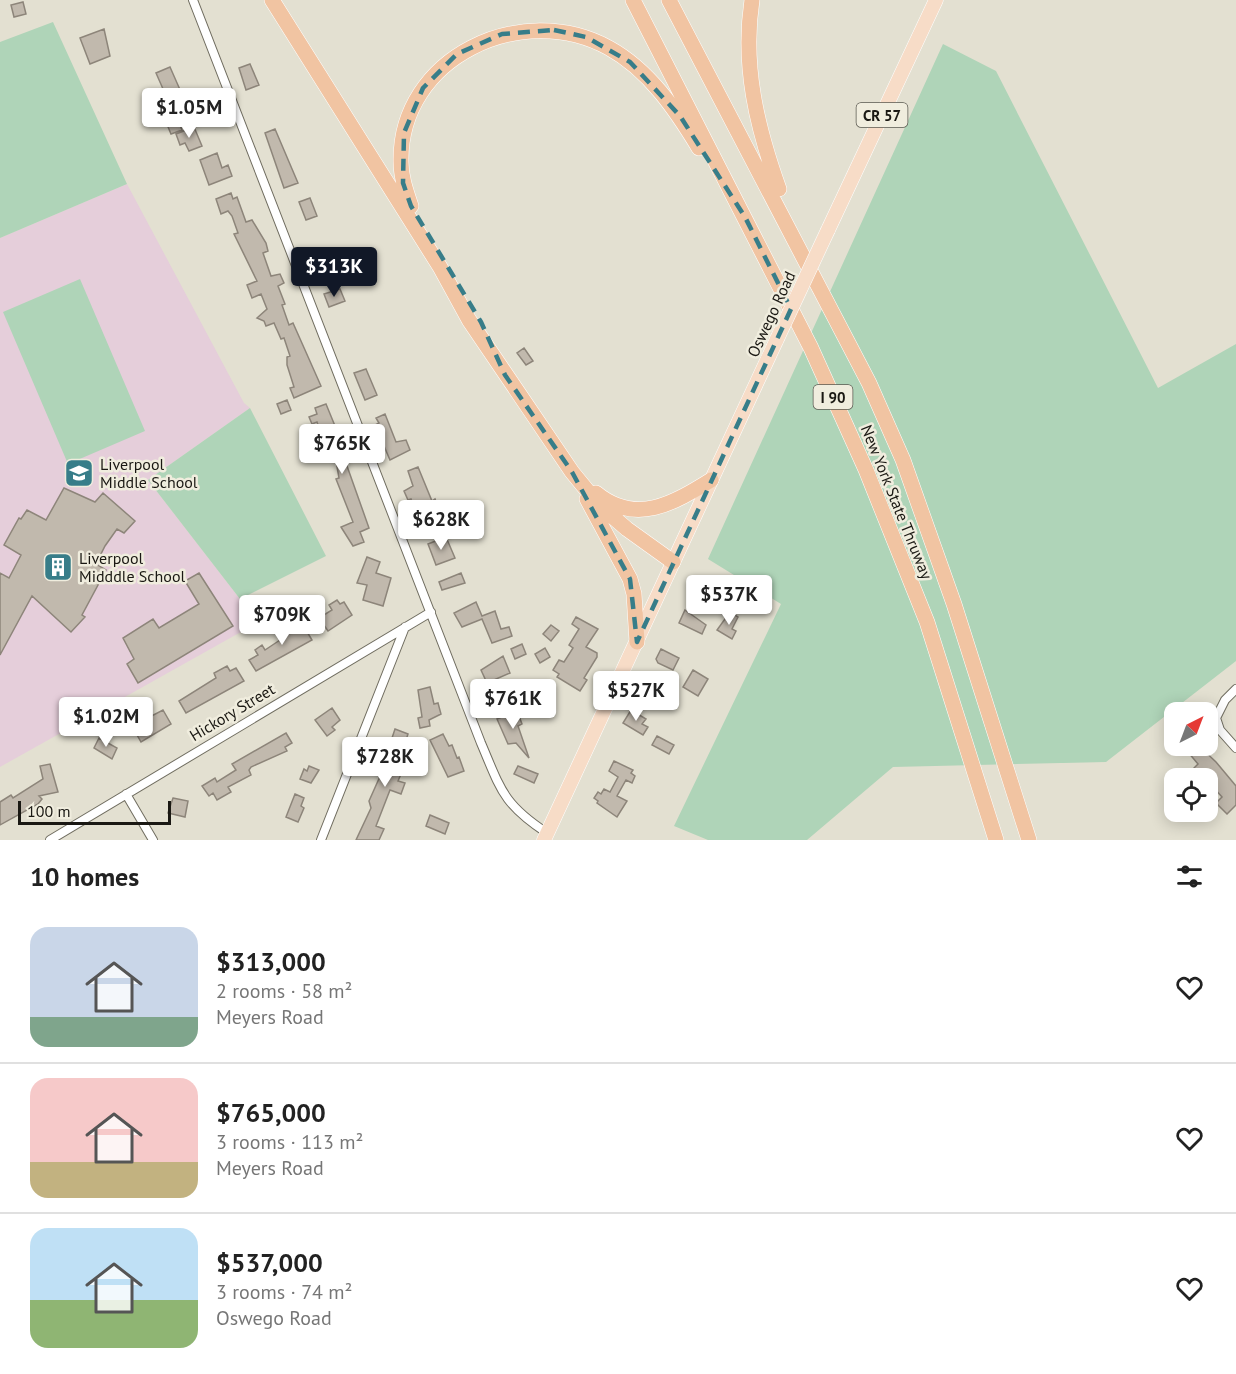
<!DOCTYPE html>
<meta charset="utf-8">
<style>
body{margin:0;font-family:"PT Sans",sans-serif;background:#f6f6f6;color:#222;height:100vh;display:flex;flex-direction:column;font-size:22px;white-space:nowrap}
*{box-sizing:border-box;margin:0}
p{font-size:20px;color:#767676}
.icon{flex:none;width:33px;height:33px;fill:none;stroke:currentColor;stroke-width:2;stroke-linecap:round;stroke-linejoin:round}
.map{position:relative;height:840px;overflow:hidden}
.details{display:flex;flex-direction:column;background:#fff;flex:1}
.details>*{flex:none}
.needle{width:39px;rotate:42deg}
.buttons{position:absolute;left:1164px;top:702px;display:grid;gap:12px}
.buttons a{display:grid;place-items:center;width:54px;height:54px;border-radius:12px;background:#fff;box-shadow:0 3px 15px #0003;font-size:30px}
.scale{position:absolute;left:18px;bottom:15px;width:153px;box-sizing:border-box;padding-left:6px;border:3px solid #1a1813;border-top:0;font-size:16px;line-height:21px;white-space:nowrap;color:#1a1813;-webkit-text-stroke:4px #f0edde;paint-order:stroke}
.price{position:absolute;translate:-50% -51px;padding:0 14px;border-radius:6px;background:#fff;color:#222;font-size:20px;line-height:39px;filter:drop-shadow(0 2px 3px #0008)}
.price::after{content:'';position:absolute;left:50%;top:36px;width:18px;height:14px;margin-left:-9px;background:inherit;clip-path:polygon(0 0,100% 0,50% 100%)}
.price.current{background:#111827;color:#fff}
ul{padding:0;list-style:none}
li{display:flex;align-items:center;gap:18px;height:150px;padding:0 30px}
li+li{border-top:2px solid #e0e0e0}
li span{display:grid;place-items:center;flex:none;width:168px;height:120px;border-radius:18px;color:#555}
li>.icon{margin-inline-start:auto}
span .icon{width:72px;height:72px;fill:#fffc;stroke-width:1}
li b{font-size:26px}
h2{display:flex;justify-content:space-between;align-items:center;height:72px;padding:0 30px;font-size:26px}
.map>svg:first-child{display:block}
</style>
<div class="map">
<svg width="1236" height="840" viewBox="0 0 1236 840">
<rect width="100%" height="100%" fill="#e3e0d1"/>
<path fill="#e5ceda" d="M 127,184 L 244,403 L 250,408 L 148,480 L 240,599 L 248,628 L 0,767 L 0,238 Z"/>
<path fill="#afd4b8" d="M 53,22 L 127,184 L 0,238 L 0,42 Z
M 943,44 L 996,71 L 1158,388 L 1236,344 L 1236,661 L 1106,762 L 893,767 L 807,840 L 708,840 L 674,826 L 781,604 L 708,559 Z
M 80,279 L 145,431 L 68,464 L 3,312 Z
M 250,408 L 326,556 L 240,599 L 148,480 Z"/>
<path fill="#c1b9ad" stroke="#8d857a" stroke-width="1.5" d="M 23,2 L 26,14 L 14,17 L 11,5 Z
M 104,29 L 110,56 L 90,64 L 80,38 Z
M 250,64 L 259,85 L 246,90 L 239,68 Z
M 170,67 L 181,92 L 167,98 L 156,73 Z
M 177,118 L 182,130 L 171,134 L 166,122 Z
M 194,127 L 202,146 L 189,151 L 185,143 L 180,145 L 176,134 Z
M 275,129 L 298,183 L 284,188 L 265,133 Z
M 217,153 L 222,168 L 228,165 L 232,176 L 209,185 L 200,160 Z
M 231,193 L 233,199 L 237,197 L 246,222 L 252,220 L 266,243 L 268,251 L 263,253 L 271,276 L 280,274 L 284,283 L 278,286 L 285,304 L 282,305 L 289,325 L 293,323 L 321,386 L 294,398 L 290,388 L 294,387 L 287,365 L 287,357 L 290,356 L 284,338 L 281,339 L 274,323 L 266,326 L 264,321 L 257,318 L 267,309 L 261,294 L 252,298 L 247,285 L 257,281 L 234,234 L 238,233 L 232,216 L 228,211 L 221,214 L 216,199 Z
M 310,198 L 317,216 L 306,220 L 299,202 Z
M 368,261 L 376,280 L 369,283 L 361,264 Z
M 340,289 L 345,301 L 329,307 L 324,294 Z
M 524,348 L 533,361 L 526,365 L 517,353 Z
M 366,369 L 377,395 L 365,400 L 354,373 Z
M 287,400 L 291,410 L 281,414 L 277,404 Z
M 326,404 L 342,443 L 343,448 L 341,449 L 369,528 L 360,532 L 364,542 L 353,546 L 341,527 L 353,522 L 336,479 L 339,478 L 336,461 L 329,444 L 325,446 L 317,422 L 312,424 L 309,417 L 317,414 L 315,408 Z
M 385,414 L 396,442 L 406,440 L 410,450 L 390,460 L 375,425 L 379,423 L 376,418 Z
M 418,467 L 432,501 L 435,499 L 438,507 L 418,518 L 411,499 L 408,500 L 404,491 L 413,486 L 408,471 Z
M 64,488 L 95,502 L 103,493 L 135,521 L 124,533 L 117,529 L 105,546 L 96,564 L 106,570 L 82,615 L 85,617 L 71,632 L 32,596 L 0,655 L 0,573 L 9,578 L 21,555 L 4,545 L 19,518 L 21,519 L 27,510 L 46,520 Z
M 446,537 L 455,558 L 436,565 L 428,544 Z
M 367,557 L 380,562 L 376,573 L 391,578 L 383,606 L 363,600 L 367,585 L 357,583 Z
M 199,573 L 233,626 L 138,683 L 127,664 L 134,659 L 123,638 L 153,619 L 159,628 L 199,604 L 185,581 Z
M 461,573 L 465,583 L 442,590 L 439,582 Z
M 337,600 L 340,604 L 344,602 L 352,615 L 328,631 L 319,618 L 332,610 L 329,605 Z
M 476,602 L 482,616 L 495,611 L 501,629 L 509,627 L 512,636 L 492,643 L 482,619 L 462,627 L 454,613 Z
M 685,610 L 706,625 L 702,634 L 679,623 Z
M 730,612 L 738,617 L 732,629 L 736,631 L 732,639 L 717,630 Z
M 576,617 L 598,629 L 586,647 L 597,653 L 597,657 L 584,678 L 587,680 L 580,691 L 557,677 L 559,674 L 553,670 L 559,660 L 564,662 L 573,648 L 569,645 L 579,629 L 572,624 Z
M 294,619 L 300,620 L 312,640 L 256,671 L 249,660 L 258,655 L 255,650 L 262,645 L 265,650 L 280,640 L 289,633 L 289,622 Z
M 551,625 L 559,631 L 551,641 L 543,634 Z
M 522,644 L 526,654 L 515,659 L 511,649 Z
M 545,648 L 550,657 L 540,663 L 535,654 Z
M 661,649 L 679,658 L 673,670 L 658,663 L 656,659 Z
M 503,656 L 510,673 L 487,683 L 481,670 Z
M 227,666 L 230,671 L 236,668 L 244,681 L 186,713 L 179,701 L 216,678 L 214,673 Z
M 693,670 L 708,679 L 698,696 L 683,687 Z
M 648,682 L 662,692 L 654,703 L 640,692 Z
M 430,687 L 434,704 L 438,703 L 441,714 L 429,720 L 430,726 L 420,728 L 418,718 L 422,717 L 418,690 Z
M 332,708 L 340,720 L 332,727 L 335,730 L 327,736 L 315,720 Z
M 163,710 L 171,724 L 141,742 L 132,726 Z
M 631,710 L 646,719 L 642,724 L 648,727 L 643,735 L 623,723 Z
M 517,711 L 522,724 L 518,726 L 529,758 L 516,743 L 508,744 L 497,719 Z
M 395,729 L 408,734 L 398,764 L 404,767 L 398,781 L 405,783 L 401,794 L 390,790 L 376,826 L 384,829 L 379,840 L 356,840 L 371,808 L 369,801 L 390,754 L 387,753 Z
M 286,733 L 292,743 L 285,747 L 287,751 L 251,767 L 249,770 L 251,775 L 228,787 L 231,792 L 217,800 L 213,793 L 209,796 L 202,786 L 215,778 L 217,782 L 236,770 L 232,764 Z
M 443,734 L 449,746 L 452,745 L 457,758 L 459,757 L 464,771 L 448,777 L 430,740 Z
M 657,736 L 674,745 L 669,754 L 652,745 Z
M 99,738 L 117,748 L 112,759 L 94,748 Z
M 1195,746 L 1199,746 L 1216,762 L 1236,786 L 1236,805 L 1227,814 L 1216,803 L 1222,797 L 1213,787 L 1217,783 L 1203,770 L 1199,774 L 1194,768 L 1198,764 L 1188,752 Z
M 614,761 L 633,770 L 631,773 L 635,776 L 632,783 L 626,780 L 617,796 L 627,801 L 617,817 L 597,803 L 598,801 L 594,798 L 598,792 L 601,794 L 604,789 L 610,792 L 618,777 L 609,771 Z
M 50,764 L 58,792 L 39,796 L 42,799 L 38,804 L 0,825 L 0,802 L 11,795 L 13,798 L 43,779 L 40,766 Z
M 309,766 L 319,770 L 311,783 L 300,779 L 304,769 L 307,771 Z
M 518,766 L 538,774 L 534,783 L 514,774 Z
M 295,794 L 304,798 L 301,806 L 304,808 L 298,822 L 286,817 Z
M 173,798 L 188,801 L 185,817 L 168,813 Z
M 430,815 L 449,823 L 445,834 L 426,826 Z"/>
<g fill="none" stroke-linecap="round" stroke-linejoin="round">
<g stroke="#706d60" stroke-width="10">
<path id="street" d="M 193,0 L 481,743 C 501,790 503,804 547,833
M 1236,689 L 1225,700 L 1216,718 L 1220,730 L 1236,748
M 126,794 L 153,840
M 50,840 L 431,612
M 321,840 L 405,627"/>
</g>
<g stroke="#fff" stroke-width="15">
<path id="primary" d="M 828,230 L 936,0
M 544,840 L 777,339"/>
</g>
<g stroke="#fff" stroke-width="16">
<path id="highway" d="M 272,0 L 440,267 L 469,320 L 572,472 L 599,505 L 627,529 L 673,562
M 633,0 L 811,348 L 866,470 L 927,622 L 996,840
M 669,0 L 869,383 L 903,460 L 954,604 L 1029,840
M 752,0 C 742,66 757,127 779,189
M 411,206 C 406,191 401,177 401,162 C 399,57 522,0 609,48 C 649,70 676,110 699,148
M 596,493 C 636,526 674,503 711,480
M 587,499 L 630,579 L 634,594 L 637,642"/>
</g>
<use href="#street" stroke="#fff" stroke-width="8"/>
<use href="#primary" stroke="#f7dcc7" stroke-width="14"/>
<use href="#highway" stroke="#f1c4a2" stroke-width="15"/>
<g stroke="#fff" stroke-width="15" stroke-linecap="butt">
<path id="primary-bridge" d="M 777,339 L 828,230"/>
</g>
<use href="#primary-bridge" stroke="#f7dcc7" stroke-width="14"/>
</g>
<path fill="none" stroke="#377d89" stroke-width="4.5" stroke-dasharray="12 8" stroke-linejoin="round" d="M 554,30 L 586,37 L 630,62 L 680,116 L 745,217 L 791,309 L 637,642 L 630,579 L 572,472 L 505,375 L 481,322 L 411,206 L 403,183 L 404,133 L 423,88 L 457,54 L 502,34 Z"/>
<defs>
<g id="school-square" transform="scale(1.5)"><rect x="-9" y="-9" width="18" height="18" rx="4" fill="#377d89" stroke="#f0edde"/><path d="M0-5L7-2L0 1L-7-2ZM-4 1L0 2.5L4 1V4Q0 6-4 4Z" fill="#fff"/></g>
<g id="building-square" transform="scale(1.5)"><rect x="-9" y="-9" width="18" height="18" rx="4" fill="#377d89" stroke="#f0edde"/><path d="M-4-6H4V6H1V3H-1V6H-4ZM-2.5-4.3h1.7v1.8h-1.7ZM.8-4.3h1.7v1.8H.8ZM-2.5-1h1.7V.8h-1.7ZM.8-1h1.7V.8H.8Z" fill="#fff"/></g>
</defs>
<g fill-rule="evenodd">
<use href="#school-square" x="79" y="473"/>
<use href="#building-square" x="58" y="567"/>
</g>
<g text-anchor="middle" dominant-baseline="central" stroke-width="5" stroke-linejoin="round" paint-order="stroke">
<g fill="#f0edde" stroke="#5a5850" stroke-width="1.5">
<rect x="856.5" y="103" width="51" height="24" rx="4.5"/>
<rect x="813.5" y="385" width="39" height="24" rx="4.5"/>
</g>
<g font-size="15" font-weight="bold" fill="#1a1813">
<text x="882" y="115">CR 57</text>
<text x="833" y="397">I 90</text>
</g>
<g font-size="16" fill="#1a1813" stroke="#f0edde">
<text transform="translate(771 314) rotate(-65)">Oswego Road</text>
<text transform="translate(897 502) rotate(68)">New York State Thruway</text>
<text transform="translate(232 712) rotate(-31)">Hickory Street</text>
</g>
<g font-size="16" fill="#1a1813" stroke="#f0edde" text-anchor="start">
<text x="100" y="464">Liverpool<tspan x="100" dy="18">Middle School</tspan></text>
<text x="79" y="558">Liverpool<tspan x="79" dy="18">Midddle School</tspan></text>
</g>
</g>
</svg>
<div class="buttons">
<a><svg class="needle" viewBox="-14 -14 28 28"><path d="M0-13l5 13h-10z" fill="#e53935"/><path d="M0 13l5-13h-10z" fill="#767676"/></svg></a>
<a><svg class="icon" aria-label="locate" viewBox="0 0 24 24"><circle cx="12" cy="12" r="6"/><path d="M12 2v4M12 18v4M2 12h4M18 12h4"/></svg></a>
</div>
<div class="scale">100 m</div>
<b class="price" style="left:189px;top:139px">$1.05M</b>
<b class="price current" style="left:334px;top:298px">$313K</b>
<b class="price" style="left:342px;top:475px">$765K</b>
<b class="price" style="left:441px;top:551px">$628K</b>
<b class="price" style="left:729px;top:626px">$537K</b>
<b class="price" style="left:282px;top:646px">$709K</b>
<b class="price" style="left:636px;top:722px">$527K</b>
<b class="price" style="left:513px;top:730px">$761K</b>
<b class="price" style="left:106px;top:748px">$1.02M</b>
<b class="price" style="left:385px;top:788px">$728K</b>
</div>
<section class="details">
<h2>10 homes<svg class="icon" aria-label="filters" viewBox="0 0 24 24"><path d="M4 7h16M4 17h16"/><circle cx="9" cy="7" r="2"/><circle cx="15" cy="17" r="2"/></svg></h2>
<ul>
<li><span style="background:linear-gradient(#c9d6e8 75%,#7fa58c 0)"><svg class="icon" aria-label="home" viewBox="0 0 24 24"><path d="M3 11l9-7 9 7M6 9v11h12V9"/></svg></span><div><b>$313,000</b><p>2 rooms · 58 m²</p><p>Meyers Road</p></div><svg class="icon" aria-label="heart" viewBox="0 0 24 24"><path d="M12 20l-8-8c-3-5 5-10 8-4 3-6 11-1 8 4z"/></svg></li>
<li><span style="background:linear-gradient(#f6c9c9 70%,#c2b280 0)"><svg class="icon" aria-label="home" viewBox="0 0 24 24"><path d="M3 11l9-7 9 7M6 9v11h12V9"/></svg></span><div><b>$765,000</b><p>3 rooms · 113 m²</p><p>Meyers Road</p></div><svg class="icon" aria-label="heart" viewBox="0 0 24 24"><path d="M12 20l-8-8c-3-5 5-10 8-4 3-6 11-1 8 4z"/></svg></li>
<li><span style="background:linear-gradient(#bfe0f5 60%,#8fb573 0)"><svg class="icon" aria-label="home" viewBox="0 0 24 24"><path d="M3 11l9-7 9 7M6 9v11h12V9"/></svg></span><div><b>$537,000</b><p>3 rooms · 74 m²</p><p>Oswego Road</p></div><svg class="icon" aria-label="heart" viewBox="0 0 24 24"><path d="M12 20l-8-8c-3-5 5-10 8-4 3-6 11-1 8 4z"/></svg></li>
</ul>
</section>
